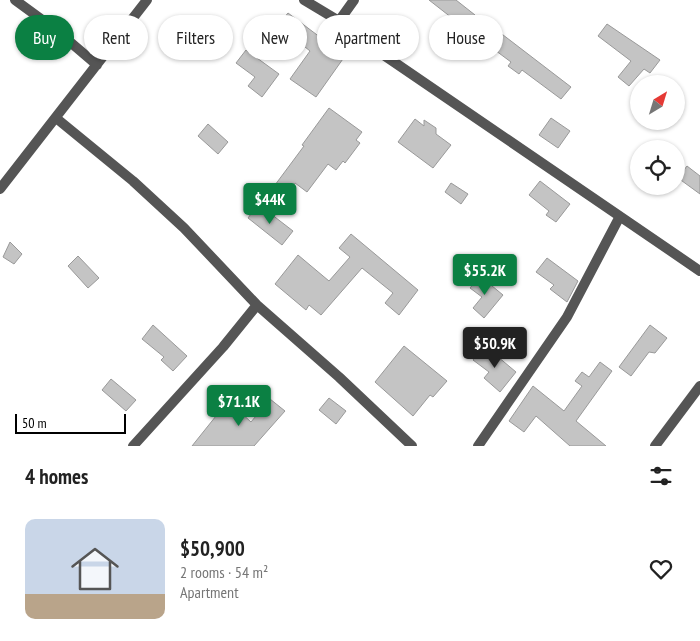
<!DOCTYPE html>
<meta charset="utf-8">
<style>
body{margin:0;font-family:"PT Sans Narrow",sans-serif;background:#f6f6f6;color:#222;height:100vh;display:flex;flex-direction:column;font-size:19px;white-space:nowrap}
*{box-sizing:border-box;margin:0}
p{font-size:16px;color:#767676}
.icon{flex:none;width:28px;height:28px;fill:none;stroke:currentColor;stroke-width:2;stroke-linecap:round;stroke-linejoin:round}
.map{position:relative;height:446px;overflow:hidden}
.sheet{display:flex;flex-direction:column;background:#fff;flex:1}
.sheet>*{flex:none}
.banner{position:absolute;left:15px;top:15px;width:670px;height:45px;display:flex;gap:10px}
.needle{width:32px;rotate:38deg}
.tools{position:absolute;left:630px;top:75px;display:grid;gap:10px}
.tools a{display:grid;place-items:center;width:55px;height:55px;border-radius:50%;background:#fff;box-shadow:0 1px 4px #0004;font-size:25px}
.scale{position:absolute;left:15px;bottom:12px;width:111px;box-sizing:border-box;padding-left:5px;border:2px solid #000;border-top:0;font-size:14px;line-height:18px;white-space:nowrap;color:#000;-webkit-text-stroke:4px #fff;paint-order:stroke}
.price{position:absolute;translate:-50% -42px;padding:0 11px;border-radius:5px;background:#0b8043;color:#fff;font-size:16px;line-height:32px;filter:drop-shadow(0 1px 2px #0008)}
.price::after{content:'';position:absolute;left:50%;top:30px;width:15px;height:11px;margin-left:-8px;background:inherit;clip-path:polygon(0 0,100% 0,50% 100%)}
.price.current{background:#222;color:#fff}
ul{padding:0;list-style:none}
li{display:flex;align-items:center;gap:15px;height:125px;padding:0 25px}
li span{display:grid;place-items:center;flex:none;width:140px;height:100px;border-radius:10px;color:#555}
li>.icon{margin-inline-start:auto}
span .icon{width:60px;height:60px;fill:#fffc;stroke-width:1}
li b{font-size:21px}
h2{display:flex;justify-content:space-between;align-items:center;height:60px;padding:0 25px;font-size:21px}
.pill{padding:0 18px;border-radius:22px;background:#fff;box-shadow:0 1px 4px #0004;font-size:18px;line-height:45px}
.pill.current{background:#0b8043;color:#fff}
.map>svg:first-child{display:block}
</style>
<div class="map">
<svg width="700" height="446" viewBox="0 0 700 446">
<rect width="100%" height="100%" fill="#fff"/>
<path fill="#c4c4c4" stroke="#999" d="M 429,0 L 456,0 L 475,15 L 455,41 L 443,31 L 452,18 Z
M 288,13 L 345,56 L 316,97 L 290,79 L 310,51 L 278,25 Z
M 607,24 L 660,60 L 650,73 L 644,69 L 629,86 L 618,77 L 631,61 L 598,36 Z
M 494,28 L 571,87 L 561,99 L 522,70 L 519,74 L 508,66 L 511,62 L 484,42 Z
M 246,50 L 279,74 L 262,97 L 248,86 L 255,77 L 236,63 Z
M 329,108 L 362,132 L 356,140 L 360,143 L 345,163 L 343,161 L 336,170 L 328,164 L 307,192 L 295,183 L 287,194 L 275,185 L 304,146 L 302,145 Z
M 551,118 L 570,131 L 558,148 L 539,135 Z
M 415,119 L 424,126 L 424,120 L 436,128 L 436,134 L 451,145 L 433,168 L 398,142 Z
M 208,124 L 228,142 L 218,154 L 198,136 Z
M 687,166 L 700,176 L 700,194 L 678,178 Z
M 540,181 L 570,204 L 556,222 L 546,215 L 549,211 L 529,195 Z
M 451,183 L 468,194 L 461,204 L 445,192 Z
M 258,204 L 293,231 L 282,245 L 248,218 Z
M 351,234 L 418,290 L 399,315 L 385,303 L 393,293 L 362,268 L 321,315 L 309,305 L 306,310 L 275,284 L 298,255 L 329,281 L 350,257 L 339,248 Z
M 10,242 L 22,254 L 14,264 L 3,257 Z
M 78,256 L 99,278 L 88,288 L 68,266 Z
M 547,258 L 578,281 L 567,302 L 550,289 L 554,285 L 536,272 Z
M 480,276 L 503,295 L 484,318 L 473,308 L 482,297 L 470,288 Z
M 153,325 L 187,356 L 173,371 L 161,360 L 164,357 L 142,339 Z
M 650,325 L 667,338 L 655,353 L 649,352 L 631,376 L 619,367 Z
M 404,346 L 447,381 L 433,397 L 430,395 L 413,416 L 375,382 Z
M 485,346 L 516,372 L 500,392 L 484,378 L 489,372 L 473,360 Z
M 600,362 L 612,371 L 576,421 L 606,446 L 570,446 L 536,416 L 524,432 L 509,421 L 533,386 L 564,411 L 582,386 L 575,381 L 582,372 L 589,377 Z
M 111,379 L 136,400 L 126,411 L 102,390 Z
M 329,398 L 346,411 L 336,424 L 319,410 Z
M 270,399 L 285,411 L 254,446 L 192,446 L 228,401 L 251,422 Z"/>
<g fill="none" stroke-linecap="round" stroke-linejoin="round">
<path stroke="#555" stroke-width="10" d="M 15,0 L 56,30 L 97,65
M 304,0 L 339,21 L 372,47 L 700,271
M 339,21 L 354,0
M 56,118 L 133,181 L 184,228 L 257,305 L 339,377 L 412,446
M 0,189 L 147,0
M 133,446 L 223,347 L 257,305
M 478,446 L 567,317 L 619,218
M 655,446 L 700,386"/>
</g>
</svg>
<div class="tools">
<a><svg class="needle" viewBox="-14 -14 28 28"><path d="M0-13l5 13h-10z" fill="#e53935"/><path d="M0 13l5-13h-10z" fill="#767676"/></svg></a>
<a><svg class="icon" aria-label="locate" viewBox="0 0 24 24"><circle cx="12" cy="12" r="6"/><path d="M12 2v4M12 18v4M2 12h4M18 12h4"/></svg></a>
</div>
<div class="scale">50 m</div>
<b class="price" style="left:270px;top:225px">$44K</b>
<b class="price" style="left:485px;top:296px">$55.2K</b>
<b class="price current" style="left:495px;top:369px">$50.9K</b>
<b class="price" style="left:239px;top:427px">$71.1K</b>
<div class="banner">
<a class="pill current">Buy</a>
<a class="pill">Rent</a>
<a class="pill">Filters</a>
<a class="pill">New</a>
<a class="pill">Apartment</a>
<a class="pill">House</a>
</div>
</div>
<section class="sheet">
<h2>4 homes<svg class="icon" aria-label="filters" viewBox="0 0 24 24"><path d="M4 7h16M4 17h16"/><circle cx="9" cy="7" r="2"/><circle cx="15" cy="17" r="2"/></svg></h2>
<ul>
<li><span style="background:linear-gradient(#c9d6e8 75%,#b9a48a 0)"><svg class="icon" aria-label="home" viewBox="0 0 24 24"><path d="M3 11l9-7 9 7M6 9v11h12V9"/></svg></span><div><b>$50,900</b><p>2 rooms · 54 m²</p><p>Apartment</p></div><svg class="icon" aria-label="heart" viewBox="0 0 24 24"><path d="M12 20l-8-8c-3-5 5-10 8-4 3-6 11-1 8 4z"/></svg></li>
</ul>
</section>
